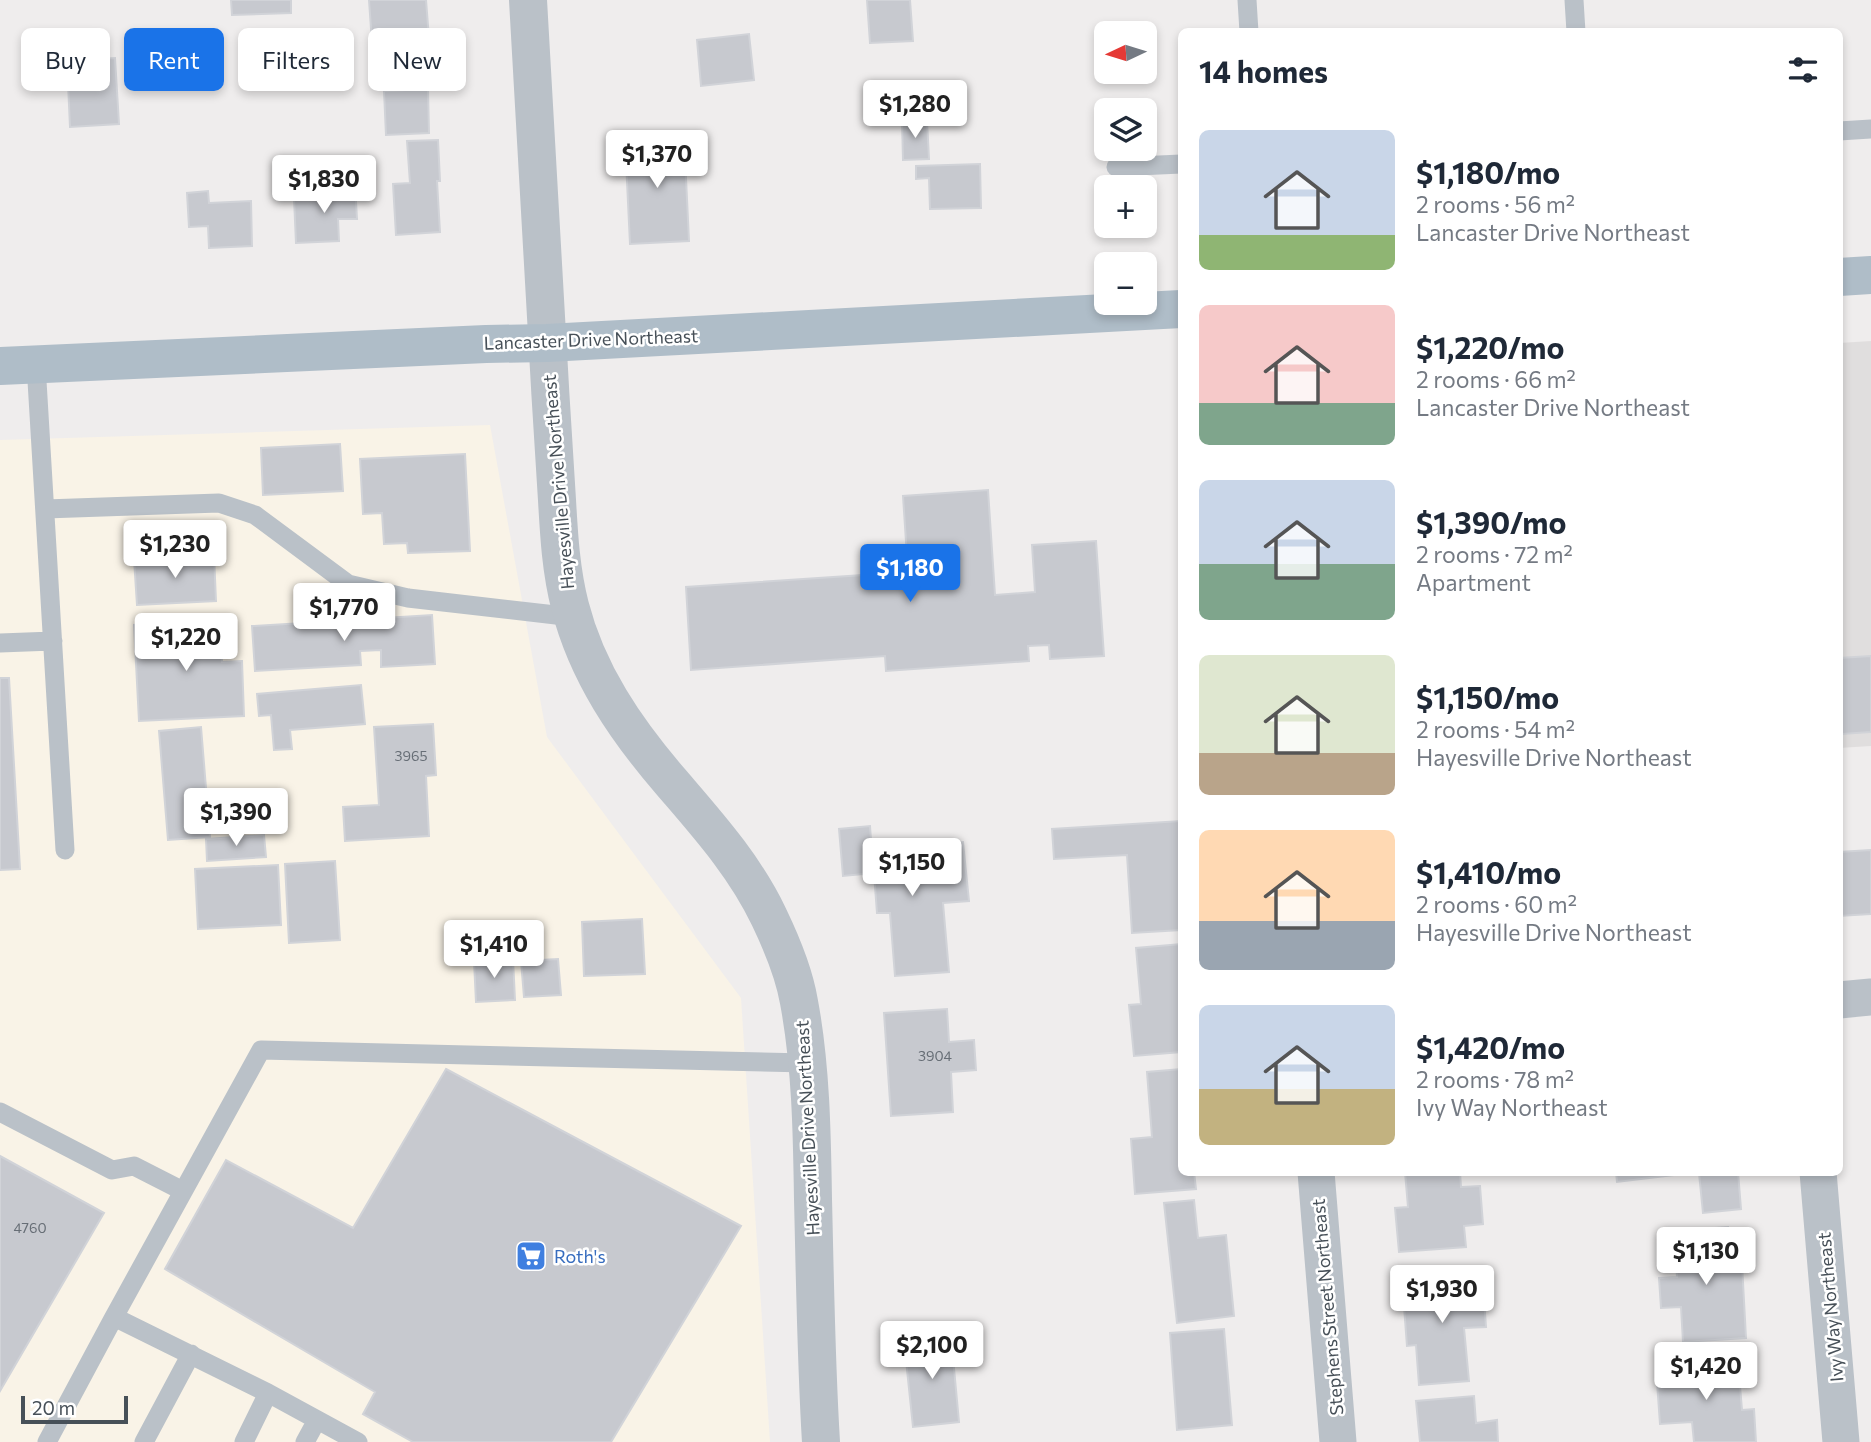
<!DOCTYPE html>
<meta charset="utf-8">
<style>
body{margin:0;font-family:Commissioner,sans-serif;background:#f2f2f3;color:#1f2937;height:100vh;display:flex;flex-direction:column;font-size:26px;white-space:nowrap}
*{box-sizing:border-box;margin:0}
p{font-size:23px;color:#747a83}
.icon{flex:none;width:38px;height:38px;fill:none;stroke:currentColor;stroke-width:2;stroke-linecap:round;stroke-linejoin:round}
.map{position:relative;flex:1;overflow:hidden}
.sheet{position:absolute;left:1178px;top:28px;width:665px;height:1148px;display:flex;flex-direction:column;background:#fff;border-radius:10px;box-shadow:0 4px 10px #0003}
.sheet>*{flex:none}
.hud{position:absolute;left:21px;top:28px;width:665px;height:63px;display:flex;gap:14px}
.needle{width:46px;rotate:266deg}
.tools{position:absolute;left:1094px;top:21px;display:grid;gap:14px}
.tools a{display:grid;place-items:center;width:63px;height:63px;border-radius:10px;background:#fff;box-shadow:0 4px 10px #0003;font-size:35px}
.scale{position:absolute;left:21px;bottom:18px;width:107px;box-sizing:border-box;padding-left:7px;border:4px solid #475058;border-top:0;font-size:19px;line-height:24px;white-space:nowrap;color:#475058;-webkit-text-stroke:5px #fff;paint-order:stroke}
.price{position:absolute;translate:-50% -60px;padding:0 16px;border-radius:7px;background:#fff;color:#222;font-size:23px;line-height:46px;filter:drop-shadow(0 2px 4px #0008)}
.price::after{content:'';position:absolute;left:50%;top:42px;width:21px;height:16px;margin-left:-10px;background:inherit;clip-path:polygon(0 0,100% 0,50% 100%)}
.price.current{background:#1a73e8;color:#fff}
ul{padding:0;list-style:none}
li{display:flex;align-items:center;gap:21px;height:175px;padding:0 21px}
li span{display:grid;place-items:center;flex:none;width:196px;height:140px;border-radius:10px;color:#555}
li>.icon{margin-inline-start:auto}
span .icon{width:84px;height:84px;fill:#fffc;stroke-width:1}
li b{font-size:30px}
h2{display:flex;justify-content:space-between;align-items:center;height:84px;padding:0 21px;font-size:30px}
.pill{padding:0 24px;border-radius:10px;background:#fff;box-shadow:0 4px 10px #0003;font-size:24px;line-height:63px}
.pill.current{background:#1a73e8;color:#fff}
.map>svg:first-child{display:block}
</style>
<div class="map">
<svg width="1871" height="1442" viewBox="0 0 1871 1442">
<rect width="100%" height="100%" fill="#efeded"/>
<path fill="#f9f3e7" d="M 490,425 L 547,737 L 741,998 L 770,1442 L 0,1442 L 0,440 Z"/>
<path fill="#e0dede" d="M 1871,341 L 1871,746 L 1839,748 L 1839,343 Z"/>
<path fill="#c7c9cf" stroke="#d1d3d8" stroke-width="2" d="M 231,0 L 291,0 L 291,13 L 232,15 Z
M 369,0 L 426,0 L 429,38 L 372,43 Z
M 867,0 L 910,0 L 913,41 L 870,43 Z
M 749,34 L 754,80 L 701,86 L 697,40 Z
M 115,58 L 119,124 L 70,127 L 67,61 Z
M 428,89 L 429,133 L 386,135 L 384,91 Z
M 927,120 L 929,159 L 903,160 L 902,121 Z
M 684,136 L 689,241 L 630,244 L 625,140 Z
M 438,140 L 440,181 L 437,181 L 440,232 L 396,235 L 393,184 L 410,183 L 407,141 Z
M 980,164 L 981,208 L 930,209 L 929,178 L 916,179 L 916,166 Z
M 355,184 L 357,219 L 338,219 L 339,241 L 296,243 L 294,198 L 334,196 L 334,185 Z
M 208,191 L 209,203 L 251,201 L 252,246 L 209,248 L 208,226 L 189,227 L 187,193 Z
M 340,444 L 343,491 L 263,495 L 261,448 Z
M 465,454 L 470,551 L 408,553 L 407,543 L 384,544 L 382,513 L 363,514 L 360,459 Z
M 988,490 L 995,595 L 1035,592 L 1032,545 L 1096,541 L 1104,656 L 1050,659 L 1049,645 L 1028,646 L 1029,661 L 886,671 L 885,656 L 691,670 L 686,587 L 908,572 L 903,496 Z
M 214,555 L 216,601 L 137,605 L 134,559 Z
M 432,615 L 435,664 L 381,667 L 381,650 L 360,651 L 361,665 L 255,671 L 252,626 Z
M 219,620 L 222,662 L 242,661 L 244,716 L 139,721 L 134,625 Z
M 1871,656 L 1871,732 L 1842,734 L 1839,695 L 1839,658 Z
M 0,678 L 9,678 L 20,869 L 0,870 Z
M 361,685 L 365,724 L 290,730 L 292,749 L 274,750 L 271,715 L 259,716 L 257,694 Z
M 433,724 L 436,775 L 426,776 L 429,836 L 345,841 L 343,807 L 379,805 L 374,727 Z
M 201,727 L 210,837 L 168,840 L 159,731 Z
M 1181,821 L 1181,930 L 1132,933 L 1127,855 L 1054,859 L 1052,829 Z
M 870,826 L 873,868 L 916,864 L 914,847 L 963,842 L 969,901 L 943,903 L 949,972 L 895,976 L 890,913 L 877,913 L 874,873 L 843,876 L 839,829 Z
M 264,835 L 266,857 L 207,861 L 206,839 Z
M 1871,850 L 1871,914 L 1839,916 L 1839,852 Z
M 335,861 L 340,940 L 289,943 L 285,864 Z
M 278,865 L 281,925 L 198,929 L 195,869 Z
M 642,919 L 645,974 L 584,976 L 582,922 Z
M 1181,944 L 1181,1052 L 1134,1056 L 1129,1005 L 1141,1004 L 1136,948 Z
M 513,959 L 515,1000 L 476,1002 L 474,961 Z
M 558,959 L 561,995 L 524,997 L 521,961 Z
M 947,1009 L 949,1042 L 974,1040 L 976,1070 L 951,1072 L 953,1112 L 891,1116 L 884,1013 Z
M 446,1069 L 741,1226 L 611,1442 L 413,1442 L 363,1414 L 375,1392 L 165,1269 L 226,1160 L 353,1228 Z
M 1181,1069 L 1181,1172 L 1194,1172 L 1196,1189 L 1135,1194 L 1131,1139 L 1152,1137 L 1147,1072 Z
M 0,1156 L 104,1213 L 0,1391 Z
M 1405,1172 L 1460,1172 L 1461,1187 L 1480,1186 L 1483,1224 L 1464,1226 L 1466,1247 L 1399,1252 L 1395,1208 L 1408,1207 Z
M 1616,1172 L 1699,1172 L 1617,1182 Z
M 1738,1172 L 1741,1209 L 1703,1213 L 1699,1173 Z
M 1194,1200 L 1198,1238 L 1226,1235 L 1234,1316 L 1177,1323 L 1164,1203 Z
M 1728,1227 L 1730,1264 L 1742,1264 L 1746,1338 L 1683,1342 L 1681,1307 L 1661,1308 L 1659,1278 L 1677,1277 L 1674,1231 Z
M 1461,1275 L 1461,1286 L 1483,1284 L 1486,1327 L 1464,1328 L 1469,1381 L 1419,1385 L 1416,1345 L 1407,1346 L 1402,1280 Z
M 1224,1329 L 1232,1425 L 1177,1430 L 1170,1333 Z
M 951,1336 L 959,1422 L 913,1427 L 904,1341 Z
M 1738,1362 L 1742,1410 L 1754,1409 L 1756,1442 L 1694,1442 L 1692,1422 L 1660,1424 L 1656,1368 Z
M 1474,1396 L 1476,1423 L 1497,1420 L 1498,1442 L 1420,1442 L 1416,1401 Z"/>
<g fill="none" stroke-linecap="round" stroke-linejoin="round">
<path stroke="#bac1c8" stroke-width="19" d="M 1247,0 L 1249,32
M 1574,0 L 1576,32
M 1839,131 L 1871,129
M 1116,167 L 1181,164
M 36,364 L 65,850
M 45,509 L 219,503 L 255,515 L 348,584 L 408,598 L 573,617
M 0,643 L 53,641
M 0,1112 L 112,1170 L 134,1166 L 183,1191
M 268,1393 L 114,1317 L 261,1050 L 807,1063
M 47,1442 L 114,1317
M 144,1442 L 191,1354
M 244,1442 L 268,1393 L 358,1442
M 305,1442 L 317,1420"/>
<path stroke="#bac1c8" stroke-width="37" d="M 1839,1000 L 1871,997
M 1316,1172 L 1338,1442
M 1818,1172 L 1841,1442"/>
<path stroke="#bac1c8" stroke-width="38" d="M 528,0 C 535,129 542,258 550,387 C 552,425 555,463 557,500 C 559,536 561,571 570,606 C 587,673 626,730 671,782 C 707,824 745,866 769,917 C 782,944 794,972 799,1002 C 811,1066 812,1134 813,1199 C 815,1280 816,1361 821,1442"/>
<path stroke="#afbdc8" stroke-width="38" d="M 1839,277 L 1871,275
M 0,366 L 486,344 L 547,343 L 1181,309"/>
</g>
<defs>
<g id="supermarket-square" transform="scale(1.575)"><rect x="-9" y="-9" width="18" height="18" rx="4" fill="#3f7fe0" stroke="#fff"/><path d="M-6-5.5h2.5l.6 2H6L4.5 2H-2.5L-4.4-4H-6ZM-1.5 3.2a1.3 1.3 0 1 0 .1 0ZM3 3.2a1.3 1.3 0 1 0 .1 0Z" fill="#fff"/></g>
</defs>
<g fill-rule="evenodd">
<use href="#supermarket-square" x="531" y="1256"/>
</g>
<g text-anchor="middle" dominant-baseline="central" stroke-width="5" stroke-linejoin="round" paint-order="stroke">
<g font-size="14" fill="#676e76">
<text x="411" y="755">3965</text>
<text x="935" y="1055">3904</text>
<text x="30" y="1227">4760</text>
</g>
<g font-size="18" fill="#475058" stroke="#fff">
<text transform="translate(591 339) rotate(-2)">Lancaster Drive Northeast</text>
<text transform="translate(558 482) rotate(-95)">Hayesville Drive Northeast</text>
<text transform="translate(807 1128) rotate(-93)">Hayesville Drive Northeast</text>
<text transform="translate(1327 1307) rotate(-95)">Stephens Street Northeast</text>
<text transform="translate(1830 1307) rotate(-95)">Ivy Way Northeast</text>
</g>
<g font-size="18" fill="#366cbe" stroke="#fff" text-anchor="start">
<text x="554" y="1256">Roth's</text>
</g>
</g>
</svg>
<div class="tools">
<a><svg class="needle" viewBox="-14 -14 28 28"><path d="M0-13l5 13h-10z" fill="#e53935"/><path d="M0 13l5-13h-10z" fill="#747a83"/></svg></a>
<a><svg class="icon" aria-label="layers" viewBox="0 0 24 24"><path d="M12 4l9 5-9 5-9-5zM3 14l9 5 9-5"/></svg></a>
<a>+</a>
<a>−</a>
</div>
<div class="scale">20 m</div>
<b class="price" style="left:915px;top:140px">$1,280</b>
<b class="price" style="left:657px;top:190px">$1,370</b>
<b class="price" style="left:324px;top:215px">$1,830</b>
<b class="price" style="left:175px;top:580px">$1,230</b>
<b class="price current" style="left:910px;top:604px">$1,180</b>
<b class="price" style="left:344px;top:643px">$1,770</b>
<b class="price" style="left:186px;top:673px">$1,220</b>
<b class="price" style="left:236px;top:848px">$1,390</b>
<b class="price" style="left:912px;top:898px">$1,150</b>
<b class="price" style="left:494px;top:980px">$1,410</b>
<b class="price" style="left:1706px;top:1287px">$1,130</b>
<b class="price" style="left:1442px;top:1325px">$1,930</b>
<b class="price" style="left:932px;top:1381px">$2,100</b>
<b class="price" style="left:1706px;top:1402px">$1,420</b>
<div class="hud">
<a class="pill">Buy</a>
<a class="pill current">Rent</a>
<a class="pill">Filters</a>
<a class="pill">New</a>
</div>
<section class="sheet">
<h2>14 homes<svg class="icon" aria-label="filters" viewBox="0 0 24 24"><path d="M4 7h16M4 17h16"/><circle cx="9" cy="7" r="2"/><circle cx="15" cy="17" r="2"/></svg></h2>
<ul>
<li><span style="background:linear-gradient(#c9d6e8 75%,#8fb573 0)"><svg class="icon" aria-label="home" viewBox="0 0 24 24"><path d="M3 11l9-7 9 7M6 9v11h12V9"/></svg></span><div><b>$1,180/mo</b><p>2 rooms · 56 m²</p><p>Lancaster Drive Northeast</p></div></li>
<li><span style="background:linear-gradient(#f6c9c9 70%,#7fa58c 0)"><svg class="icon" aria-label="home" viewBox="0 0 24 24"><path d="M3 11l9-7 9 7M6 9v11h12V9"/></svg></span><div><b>$1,220/mo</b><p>2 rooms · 66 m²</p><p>Lancaster Drive Northeast</p></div></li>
<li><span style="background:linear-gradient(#c9d6e8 60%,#7fa58c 0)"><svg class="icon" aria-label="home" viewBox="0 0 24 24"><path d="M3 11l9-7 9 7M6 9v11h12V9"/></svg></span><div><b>$1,390/mo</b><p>2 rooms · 72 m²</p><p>Apartment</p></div></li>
<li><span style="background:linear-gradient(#dfe7d0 70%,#b9a48a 0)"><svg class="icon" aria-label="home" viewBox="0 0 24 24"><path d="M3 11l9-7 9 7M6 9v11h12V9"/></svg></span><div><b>$1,150/mo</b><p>2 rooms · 54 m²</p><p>Hayesville Drive Northeast</p></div></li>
<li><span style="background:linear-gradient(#ffd9b3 65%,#9aa5b1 0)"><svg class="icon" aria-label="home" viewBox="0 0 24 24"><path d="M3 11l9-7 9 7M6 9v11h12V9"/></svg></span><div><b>$1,410/mo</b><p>2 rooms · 60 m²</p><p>Hayesville Drive Northeast</p></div></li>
<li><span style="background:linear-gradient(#c9d6e8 60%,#c2b280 0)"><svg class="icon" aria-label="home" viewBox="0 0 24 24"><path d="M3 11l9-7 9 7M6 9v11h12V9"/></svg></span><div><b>$1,420/mo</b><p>2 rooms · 78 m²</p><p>Ivy Way Northeast</p></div></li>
</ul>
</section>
</div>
